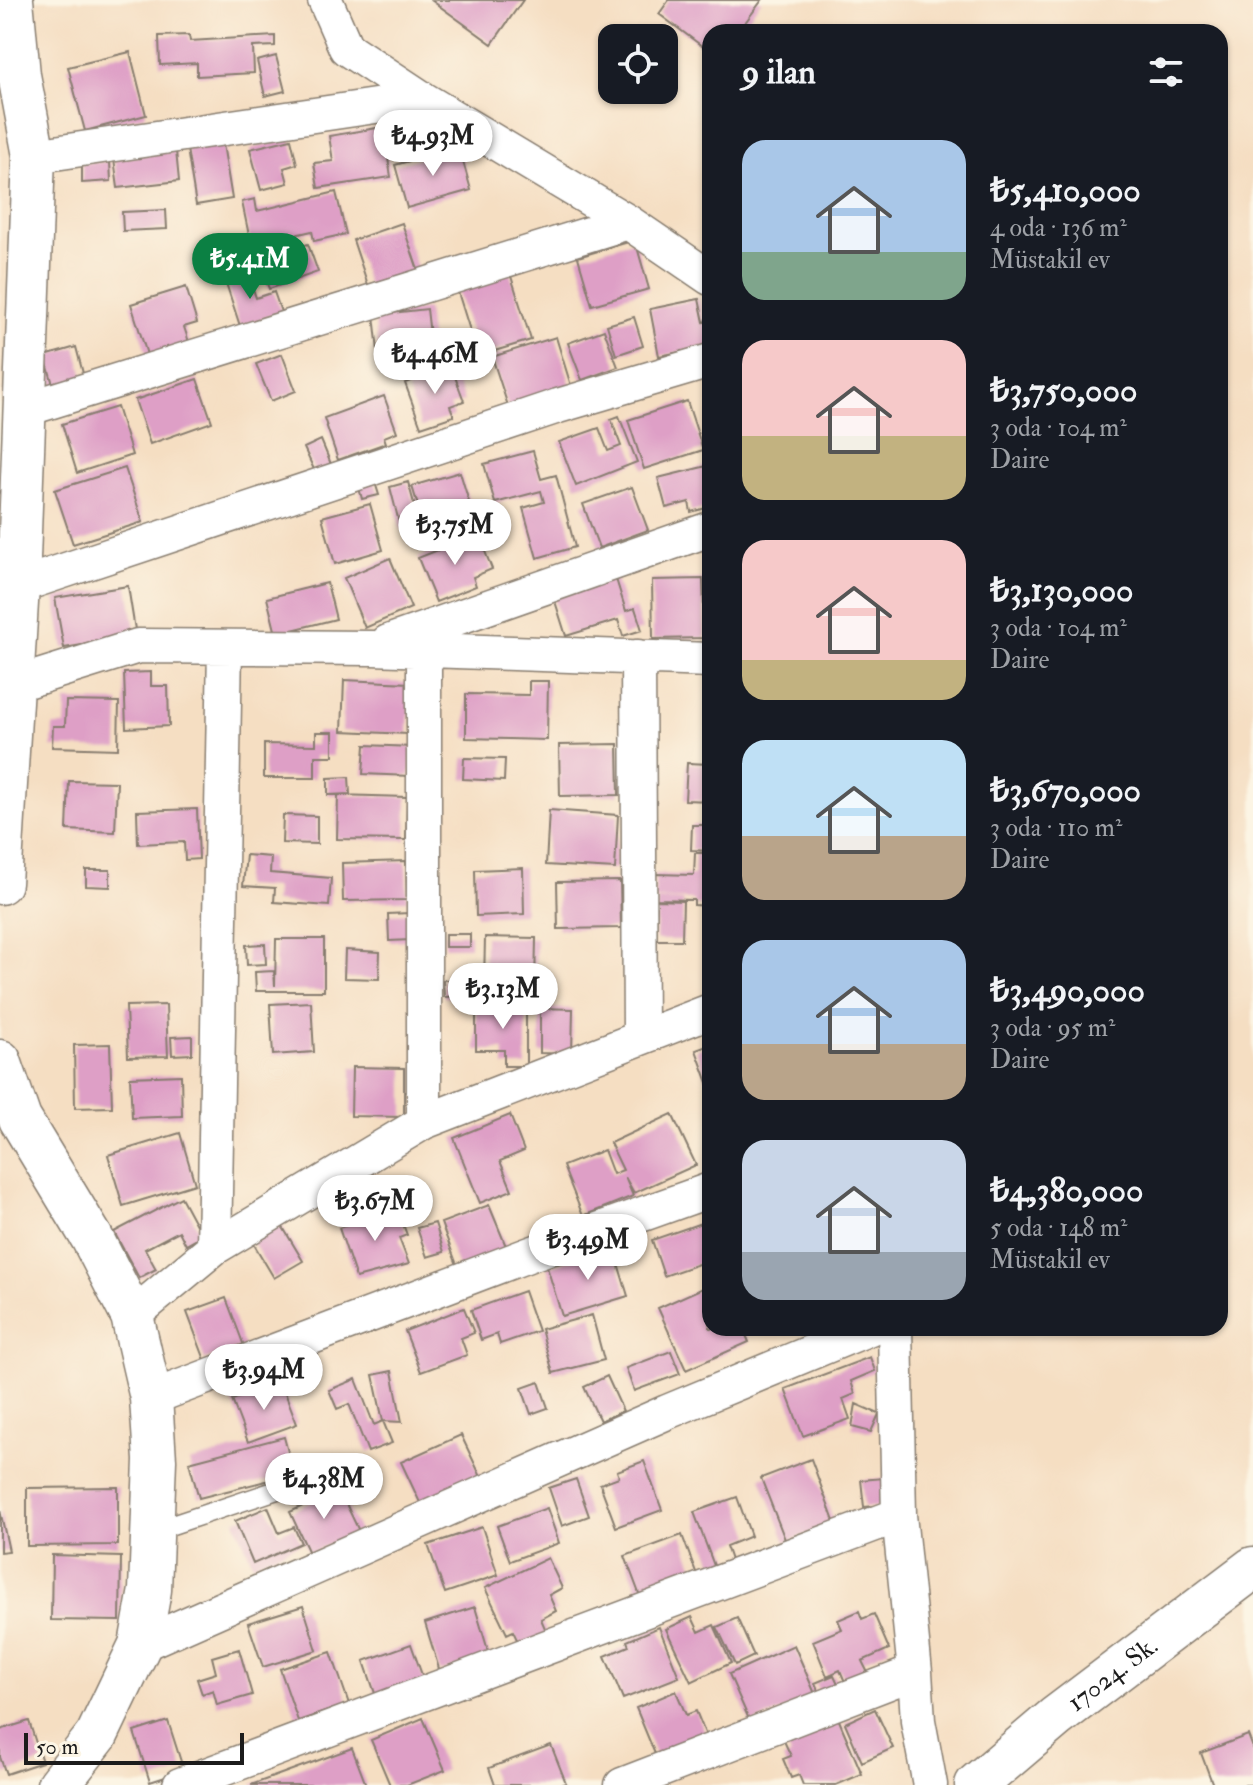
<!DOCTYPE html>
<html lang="tr">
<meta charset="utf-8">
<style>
body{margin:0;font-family:"IM FELL Double Pica",serif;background:#20242c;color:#f1f3f6;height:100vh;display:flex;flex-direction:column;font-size:30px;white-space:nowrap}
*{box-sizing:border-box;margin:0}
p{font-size:26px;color:#9ea1a6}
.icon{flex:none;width:44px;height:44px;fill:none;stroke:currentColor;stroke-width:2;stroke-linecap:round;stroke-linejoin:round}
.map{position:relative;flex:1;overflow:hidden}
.panel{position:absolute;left:702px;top:24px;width:526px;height:1312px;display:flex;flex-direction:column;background:#171b24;border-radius:24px;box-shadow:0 2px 6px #0004}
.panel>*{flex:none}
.tools{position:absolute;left:598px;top:24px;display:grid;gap:16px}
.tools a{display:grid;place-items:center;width:80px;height:80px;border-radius:16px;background:#171b24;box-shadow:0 2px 6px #0004;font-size:40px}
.scale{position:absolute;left:24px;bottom:20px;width:220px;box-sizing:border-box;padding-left:8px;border:4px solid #1c1c1c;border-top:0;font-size:22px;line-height:28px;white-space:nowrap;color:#1c1c1c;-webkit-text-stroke:6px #fcf5e5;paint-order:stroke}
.price{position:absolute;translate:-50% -68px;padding:0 18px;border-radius:28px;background:#fff;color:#222;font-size:26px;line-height:52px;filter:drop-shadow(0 2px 4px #0008)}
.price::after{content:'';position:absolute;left:50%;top:48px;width:24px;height:18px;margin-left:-12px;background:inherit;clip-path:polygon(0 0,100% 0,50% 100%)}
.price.active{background:#0b8043;color:#fff}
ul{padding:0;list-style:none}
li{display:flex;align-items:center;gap:24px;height:200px;padding:0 40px}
li span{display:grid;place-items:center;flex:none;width:224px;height:160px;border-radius:24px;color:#555}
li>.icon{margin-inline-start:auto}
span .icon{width:96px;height:96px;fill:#fffc;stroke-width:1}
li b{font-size:34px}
h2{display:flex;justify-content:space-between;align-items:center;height:96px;padding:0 40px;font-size:34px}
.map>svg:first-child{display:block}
</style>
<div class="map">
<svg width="1253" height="1785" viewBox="0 0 1253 1785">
<rect width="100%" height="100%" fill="#fcf5e5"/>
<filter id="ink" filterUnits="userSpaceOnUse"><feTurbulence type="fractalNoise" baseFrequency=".0125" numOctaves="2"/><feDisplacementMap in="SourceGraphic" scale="16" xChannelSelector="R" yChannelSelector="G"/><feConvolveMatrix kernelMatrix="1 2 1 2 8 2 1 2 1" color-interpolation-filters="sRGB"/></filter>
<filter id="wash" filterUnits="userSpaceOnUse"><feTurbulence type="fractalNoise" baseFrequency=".006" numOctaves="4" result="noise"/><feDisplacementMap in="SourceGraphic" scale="32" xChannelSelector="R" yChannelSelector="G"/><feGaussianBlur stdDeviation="1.8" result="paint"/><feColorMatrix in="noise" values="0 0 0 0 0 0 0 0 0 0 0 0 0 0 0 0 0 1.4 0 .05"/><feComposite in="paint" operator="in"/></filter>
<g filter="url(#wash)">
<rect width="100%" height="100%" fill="#f5dec2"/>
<g id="blocks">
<path fill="#de9fc6" d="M 431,0 L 523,0 L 492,44 Z
M 669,0 L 762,0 L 738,32 L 710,32 L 710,52 L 659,14 Z
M 189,35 L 190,41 L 275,36 L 275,46 L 253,47 L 254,73 L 197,76 L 197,63 L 160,65 L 159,36 Z
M 130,52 L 146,115 L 85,131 L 68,67 Z
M 276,56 L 285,91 L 265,96 L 257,61 Z
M 383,127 L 391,177 L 318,188 L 314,163 L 333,161 L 329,136 Z
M 291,139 L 297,164 L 284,168 L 288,183 L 261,190 L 250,149 Z
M 223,144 L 232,199 L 196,205 L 187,149 Z
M 459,147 L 471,190 L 407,208 L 395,165 Z
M 176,151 L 179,181 L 118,188 L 114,159 Z
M 110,162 L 111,181 L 82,183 L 82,163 Z
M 336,192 L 346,234 L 314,241 L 312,231 L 251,245 L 242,202 L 255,199 L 257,211 Z
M 166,210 L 167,229 L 123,231 L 122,212 Z
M 402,223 L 419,273 L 370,291 L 353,240 Z
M 635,240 L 649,289 L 592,305 L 578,257 Z
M 308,244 L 318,272 L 269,289 L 259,260 Z
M 248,273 L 256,298 L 274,292 L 281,312 L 240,326 L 225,280 Z
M 510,273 L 531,340 L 478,356 L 457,289 Z
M 186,287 L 197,323 L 184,327 L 192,351 L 150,364 L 131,304 Z
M 699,299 L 704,322 L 710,321 L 710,346 L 659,356 L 650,309 Z
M 427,309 L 432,353 L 379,360 L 374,315 Z
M 634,317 L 643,346 L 616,355 L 607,325 Z
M 604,330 L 618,367 L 582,380 L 568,343 Z
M 556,337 L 572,389 L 509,409 L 492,357 Z
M 76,347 L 85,381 L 54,388 L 45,356 Z
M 282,354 L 296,391 L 271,401 L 256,364 Z
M 451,366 L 464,401 L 450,406 L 454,416 L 421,427 L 405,383 Z
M 197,379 L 212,422 L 150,444 L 135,400 Z
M 384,396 L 397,432 L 384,437 L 386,443 L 338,460 L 324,418 Z
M 687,401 L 703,450 L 644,469 L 628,420 Z
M 117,407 L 132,455 L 77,473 L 62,424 Z
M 619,416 L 637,462 L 576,486 L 559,442 L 599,428 L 608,451 L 621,446 L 611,419 Z
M 321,440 L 333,469 L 317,476 L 304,448 Z
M 533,451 L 541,479 L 556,475 L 575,547 L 537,558 L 523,508 L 544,502 L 541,491 L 495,503 L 484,464 Z
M 707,466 L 710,476 L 710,507 L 691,512 L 689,502 L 666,508 L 658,478 Z
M 125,468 L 143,522 L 73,544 L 55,490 Z
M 460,472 L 475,522 L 427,536 L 412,486 Z
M 374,479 L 379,495 L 362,499 L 358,484 Z
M 408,482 L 420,525 L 401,530 L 390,487 Z
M 632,487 L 648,530 L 599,548 L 583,504 Z
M 370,504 L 383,550 L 335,564 L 322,517 Z
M 478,534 L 492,569 L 473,577 L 476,586 L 436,602 L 418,558 Z
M 390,558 L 411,608 L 365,628 L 344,578 Z
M 616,579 L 626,611 L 635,608 L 642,630 L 623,636 L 618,620 L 566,636 L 554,598 Z
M 703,579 L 705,638 L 653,639 L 652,580 Z
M 327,583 L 336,619 L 276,634 L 267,598 Z
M 128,586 L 136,636 L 64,648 L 55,598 Z
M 151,672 L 151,686 L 168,686 L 169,726 L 126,728 L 124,673 Z
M 344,680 L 410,683 L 408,734 L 342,731 Z
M 529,681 L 548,681 L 547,740 L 466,738 L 466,694 L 529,695 Z
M 66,701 L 119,702 L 118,749 L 52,747 L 53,726 L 65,726 Z
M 316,732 L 333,732 L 333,756 L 315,756 L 315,778 L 264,778 L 264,744 L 316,745 Z
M 618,744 L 619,795 L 560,796 L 559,745 Z
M 365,745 L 412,747 L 410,776 L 363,774 Z
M 464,758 L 505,759 L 504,781 L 463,779 Z
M 687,763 L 710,764 L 710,801 L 685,800 Z
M 349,777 L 350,794 L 328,795 L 328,778 Z
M 69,781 L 117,782 L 115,832 L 67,830 Z
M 338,795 L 407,797 L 406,840 L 337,839 Z
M 197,809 L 199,859 L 185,860 L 184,842 L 138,844 L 137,811 Z
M 549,810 L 618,815 L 615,869 L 546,865 Z
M 283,815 L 317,816 L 317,844 L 282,843 Z
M 692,825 L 710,825 L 710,851 L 691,850 Z
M 695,853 L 710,853 L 710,906 L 694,905 L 694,900 L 655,899 L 655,874 L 694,875 Z
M 246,855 L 271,857 L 270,873 L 331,878 L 329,906 L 274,902 L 275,888 L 243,886 Z
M 406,861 L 407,900 L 343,901 L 342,863 Z
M 523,868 L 524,914 L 476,916 L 475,870 Z
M 86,870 L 110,870 L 110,887 L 86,886 Z
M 620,881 L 621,928 L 558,929 L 557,882 Z
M 657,900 L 683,901 L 682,940 L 656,940 Z
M 409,913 L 411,940 L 389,941 L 388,914 Z
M 445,934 L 470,934 L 470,947 L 445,947 Z
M 485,937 L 536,938 L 535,987 L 484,985 Z
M 276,939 L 324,939 L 324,991 L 256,991 L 255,972 L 274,971 L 275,986 Z
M 265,944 L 266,964 L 247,965 L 246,945 Z
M 345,950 L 380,952 L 379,979 L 344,978 Z
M 466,979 L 467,996 L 444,997 L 443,980 Z
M 311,1002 L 314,1052 L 273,1055 L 270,1004 Z
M 526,1004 L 526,1066 L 504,1066 L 504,1050 L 476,1050 L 476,1005 Z
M 166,1005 L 168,1056 L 128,1057 L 126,1006 Z
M 540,1008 L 573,1009 L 572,1054 L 540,1053 Z
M 192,1036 L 192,1054 L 172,1055 L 171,1037 Z
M 110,1044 L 112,1107 L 75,1108 L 74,1045 Z
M 710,1045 L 710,1088 L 696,1050 Z
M 352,1067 L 404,1068 L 404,1117 L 351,1116 Z
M 181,1075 L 182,1116 L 132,1118 L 130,1077 Z
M 672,1114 L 696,1165 L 634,1193 L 625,1177 L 633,1196 L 583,1216 L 563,1166 L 604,1150 L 613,1174 L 623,1170 L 610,1143 Z
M 510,1115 L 524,1151 L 500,1161 L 512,1190 L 480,1203 L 454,1138 Z
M 180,1133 L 195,1184 L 123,1206 L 108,1155 Z
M 181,1197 L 202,1236 L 186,1245 L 179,1231 L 145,1249 L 156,1269 L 139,1278 L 114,1232 Z
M 489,1205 L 508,1251 L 459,1270 L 441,1223 Z
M 396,1206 L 407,1235 L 399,1238 L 409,1264 L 356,1278 L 339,1228 Z
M 710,1220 L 710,1260 L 664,1276 L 652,1240 Z
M 435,1223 L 444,1252 L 427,1257 L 417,1228 Z
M 281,1224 L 303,1261 L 274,1278 L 252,1241 Z
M 613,1247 L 628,1296 L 562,1316 L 547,1267 Z
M 707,1286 L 710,1292 L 710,1328 L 743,1328 L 749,1342 L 686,1370 L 658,1308 Z
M 524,1291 L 538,1331 L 500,1344 L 497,1334 L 481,1340 L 471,1310 Z
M 226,1298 L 244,1346 L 205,1360 L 187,1312 Z
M 464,1308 L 474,1333 L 461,1338 L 467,1355 L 421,1372 L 405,1331 Z
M 592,1315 L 604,1360 L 553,1373 L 541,1329 Z
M 671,1351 L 680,1374 L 634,1391 L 626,1368 Z
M 870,1357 L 875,1371 L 851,1381 L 855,1394 L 843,1399 L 850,1419 L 803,1436 L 785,1389 Z
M 392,1371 L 402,1422 L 383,1421 L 373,1375 Z
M 607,1376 L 623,1411 L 600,1421 L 584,1387 Z
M 356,1379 L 374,1425 L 383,1421 L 392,1443 L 368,1452 L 349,1404 L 337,1409 L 329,1390 Z
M 281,1382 L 297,1424 L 248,1442 L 232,1400 Z
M 539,1382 L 548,1408 L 531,1414 L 522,1388 Z
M 856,1404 L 879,1414 L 871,1432 L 852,1427 Z
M 461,1435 L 482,1479 L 422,1507 L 401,1462 Z
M 284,1437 L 294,1474 L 199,1498 L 189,1462 Z
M 811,1459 L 835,1524 L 786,1542 L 761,1478 Z
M 644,1461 L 662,1510 L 616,1527 L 600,1484 L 619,1477 L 617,1471 Z
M 884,1478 L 887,1505 L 864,1507 L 861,1480 Z
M 576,1479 L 589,1516 L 562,1526 L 549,1488 Z
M 118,1487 L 118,1545 L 27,1546 L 27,1488 Z
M 339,1489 L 359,1531 L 309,1553 L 290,1512 Z
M 737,1497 L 751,1536 L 726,1546 L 733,1566 L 716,1571 L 694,1512 Z
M 268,1507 L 279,1533 L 294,1527 L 301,1543 L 253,1564 L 235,1521 Z
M 547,1508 L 559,1543 L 510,1561 L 497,1526 Z
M 0,1510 L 9,1551 L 0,1552 Z
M 482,1527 L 498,1575 L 445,1593 L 428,1545 Z
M 682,1535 L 697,1575 L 640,1596 L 625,1556 Z
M 52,1555 L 121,1557 L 120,1621 L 51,1620 Z
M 548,1558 L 562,1588 L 549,1595 L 556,1611 L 541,1619 L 547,1633 L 520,1646 L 513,1631 L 507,1634 L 485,1588 Z
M 303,1606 L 317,1650 L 263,1667 L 248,1623 Z
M 475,1607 L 490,1657 L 440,1672 L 425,1623 Z
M 859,1611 L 862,1619 L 874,1614 L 889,1649 L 862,1661 L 868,1673 L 845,1682 L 840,1670 L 827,1676 L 813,1641 L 842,1629 L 838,1620 Z
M 692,1617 L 699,1632 L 714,1625 L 731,1663 L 691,1682 L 666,1629 Z
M 737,1618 L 754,1656 L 735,1665 L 717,1627 Z
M 659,1627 L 679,1677 L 623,1699 L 605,1656 L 629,1646 L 627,1641 Z
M 411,1644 L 427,1689 L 379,1705 L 364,1661 Z
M 794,1645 L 816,1696 L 751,1724 L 729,1674 Z
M 239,1649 L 252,1695 L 217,1705 L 213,1690 L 202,1694 L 197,1679 L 216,1673 L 212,1657 Z
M 331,1652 L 349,1704 L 298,1721 L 280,1669 Z
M 834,1675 L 841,1690 L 822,1699 L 815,1683 Z
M 676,1691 L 686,1715 L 696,1711 L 707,1738 L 657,1759 L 636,1708 Z
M 875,1709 L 893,1748 L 862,1762 L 845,1723 Z
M 423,1718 L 445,1770 L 407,1785 L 390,1785 L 371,1740 Z
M 838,1718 L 862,1774 L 836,1785 L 803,1785 L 799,1775 L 791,1778 L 783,1759 L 791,1756 L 784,1741 Z
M 29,1721 L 42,1762 L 6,1774 L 0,1757 L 0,1730 Z
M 168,1721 L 184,1771 L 150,1782 L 134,1732 Z
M 1248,1735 L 1253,1748 L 1253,1785 L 1213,1785 L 1201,1753 Z
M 551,1745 L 566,1783 L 560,1785 L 495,1785 L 489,1768 Z
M 352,1748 L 366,1785 L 251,1785 Z"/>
</g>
</g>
<g filter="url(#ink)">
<use href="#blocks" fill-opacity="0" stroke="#887d6f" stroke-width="2"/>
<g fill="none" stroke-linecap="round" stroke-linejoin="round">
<g stroke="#887d6f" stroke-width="21">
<path id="service" d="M 151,1532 L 295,1484"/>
</g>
<g stroke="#887d6f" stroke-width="37">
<path id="minor" d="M 325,0 L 346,48 L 423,99 L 628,222 L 710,278
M 34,156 L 423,99
M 26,409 L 628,222
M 18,586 L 558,406 L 710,361
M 388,642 L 710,529
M 638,657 L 640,1037
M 13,685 L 138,646 L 372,648 L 710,660
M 424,1122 L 424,651
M 214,1248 L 225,647
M 132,1316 L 214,1248 L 424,1122 L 710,1011
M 895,1328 L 899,1515 L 915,1672 L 918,1721 L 930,1785
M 151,1398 L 528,1255 L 710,1190
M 140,1645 L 667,1412 L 870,1328
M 180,1785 L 899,1515
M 622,1785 L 915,1672"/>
</g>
<g stroke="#887d6f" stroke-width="45">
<g id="tertiary">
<path d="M 0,883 L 18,586 L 34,156 L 19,75 L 12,0"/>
<path d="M 0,1061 L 20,1119 L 92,1238 L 132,1316 L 151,1398 L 155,1460 L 150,1590 L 140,1645 L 97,1735 L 58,1785"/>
<path id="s1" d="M 976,1785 L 1056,1717 L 1253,1568"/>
</g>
</g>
<use href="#service" stroke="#fff" stroke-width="18"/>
<use href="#minor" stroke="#fff" stroke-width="34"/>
<use href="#tertiary" stroke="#fff" stroke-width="42"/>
</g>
</g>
<g text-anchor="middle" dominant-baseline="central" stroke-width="7" stroke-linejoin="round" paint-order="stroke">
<g font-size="26" fill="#1c1c1c" stroke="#fcf5e5">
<text stroke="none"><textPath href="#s1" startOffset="176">17024. Sk.</textPath></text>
</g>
</g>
</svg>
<div class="tools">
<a><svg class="icon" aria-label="locate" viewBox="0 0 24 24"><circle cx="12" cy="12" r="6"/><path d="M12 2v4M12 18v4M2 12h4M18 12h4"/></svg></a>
</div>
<div class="scale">50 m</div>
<b class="price" style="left:433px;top:178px">₺4.93M</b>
<b class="price active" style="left:250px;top:301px">₺5.41M</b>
<b class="price" style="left:435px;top:396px">₺4.46M</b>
<b class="price" style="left:455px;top:567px">₺3.75M</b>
<b class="price" style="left:503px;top:1031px">₺3.13M</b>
<b class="price" style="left:375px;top:1243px">₺3.67M</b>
<b class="price" style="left:588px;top:1282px">₺3.49M</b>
<b class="price" style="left:264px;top:1412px">₺3.94M</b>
<b class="price" style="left:324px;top:1521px">₺4.38M</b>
<section class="panel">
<h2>9 ilan<svg class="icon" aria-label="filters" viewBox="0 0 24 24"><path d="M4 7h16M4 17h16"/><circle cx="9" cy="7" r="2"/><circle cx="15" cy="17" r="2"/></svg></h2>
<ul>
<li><span style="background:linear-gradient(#a9c7e8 70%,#7fa58c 0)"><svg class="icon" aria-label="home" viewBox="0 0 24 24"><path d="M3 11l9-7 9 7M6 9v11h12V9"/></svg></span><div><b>₺5,410,000</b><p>4 oda · 136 m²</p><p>Müstakil ev</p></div></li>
<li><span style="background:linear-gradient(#f6c9c9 60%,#c2b280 0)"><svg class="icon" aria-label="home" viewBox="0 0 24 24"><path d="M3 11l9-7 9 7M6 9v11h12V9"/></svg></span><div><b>₺3,750,000</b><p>3 oda · 104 m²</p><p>Daire</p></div></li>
<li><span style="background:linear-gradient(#f6c9c9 75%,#c2b280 0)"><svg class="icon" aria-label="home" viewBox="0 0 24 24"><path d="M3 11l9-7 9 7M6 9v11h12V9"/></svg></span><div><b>₺3,130,000</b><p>3 oda · 104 m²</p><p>Daire</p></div></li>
<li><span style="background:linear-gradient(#bfe0f5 60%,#b9a48a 0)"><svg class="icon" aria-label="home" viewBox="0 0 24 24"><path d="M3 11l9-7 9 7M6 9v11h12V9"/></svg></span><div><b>₺3,670,000</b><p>3 oda · 110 m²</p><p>Daire</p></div></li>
<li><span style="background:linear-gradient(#a9c7e8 65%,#b9a48a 0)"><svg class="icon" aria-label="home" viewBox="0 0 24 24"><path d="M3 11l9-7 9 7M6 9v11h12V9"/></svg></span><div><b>₺3,490,000</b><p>3 oda · 95 m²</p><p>Daire</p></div></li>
<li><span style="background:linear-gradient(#c9d6e8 70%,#9aa5b1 0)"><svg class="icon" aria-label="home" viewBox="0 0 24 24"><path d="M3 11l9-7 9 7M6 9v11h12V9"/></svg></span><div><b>₺4,380,000</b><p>5 oda · 148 m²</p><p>Müstakil ev</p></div></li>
</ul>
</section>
</div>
